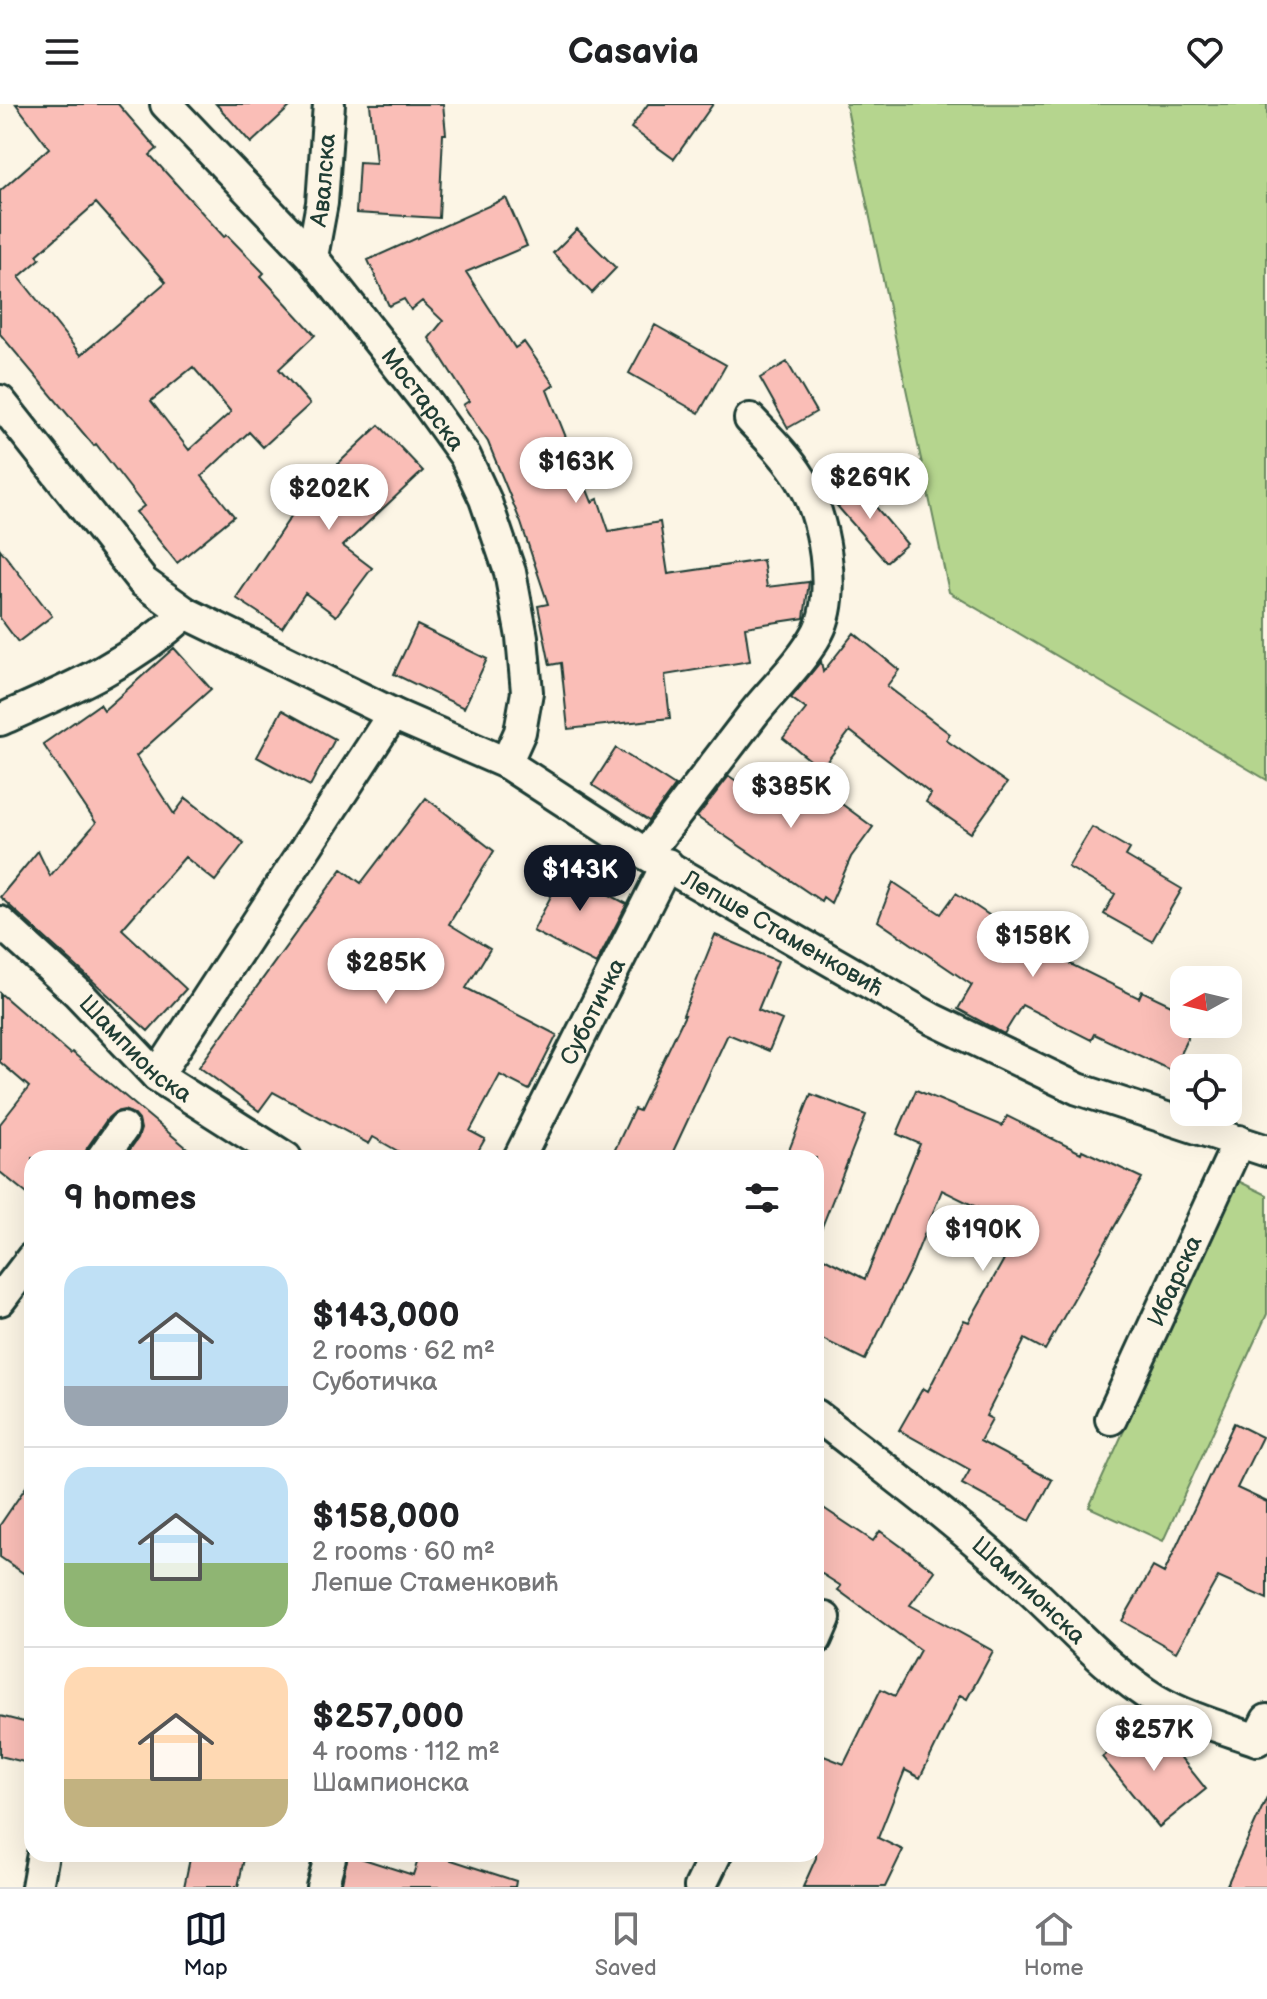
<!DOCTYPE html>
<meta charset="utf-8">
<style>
body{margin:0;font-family:"Balsamiq Sans",sans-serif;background:#f2f2f2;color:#202124;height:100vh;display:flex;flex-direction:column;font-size:30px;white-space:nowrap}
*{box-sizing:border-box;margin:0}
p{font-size:26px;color:#757577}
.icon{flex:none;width:44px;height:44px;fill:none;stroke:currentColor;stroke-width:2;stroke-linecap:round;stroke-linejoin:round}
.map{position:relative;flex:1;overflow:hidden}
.sheet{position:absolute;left:24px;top:1046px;width:800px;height:712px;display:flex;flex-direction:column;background:#fff;border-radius:24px;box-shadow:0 8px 32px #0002}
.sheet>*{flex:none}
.needle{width:52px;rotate:262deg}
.buttons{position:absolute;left:1170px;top:862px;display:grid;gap:16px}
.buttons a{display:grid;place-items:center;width:72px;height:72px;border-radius:16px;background:#fff;box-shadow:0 8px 32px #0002;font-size:40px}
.price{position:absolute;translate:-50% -68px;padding:0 18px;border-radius:28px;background:#fff;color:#222;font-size:26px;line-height:52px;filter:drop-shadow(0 2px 4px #0008)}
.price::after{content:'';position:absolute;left:50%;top:48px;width:24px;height:18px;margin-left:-12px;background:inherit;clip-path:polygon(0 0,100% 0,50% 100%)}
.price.current{background:#111827;color:#fff}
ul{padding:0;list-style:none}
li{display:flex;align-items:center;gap:24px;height:200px;padding:0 40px}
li+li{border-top:2px solid #e0e0e0}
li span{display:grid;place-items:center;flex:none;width:224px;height:160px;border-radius:24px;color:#555}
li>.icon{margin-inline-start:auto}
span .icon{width:96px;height:96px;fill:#fffc;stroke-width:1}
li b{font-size:34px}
h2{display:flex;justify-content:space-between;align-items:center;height:96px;padding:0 40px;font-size:34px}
header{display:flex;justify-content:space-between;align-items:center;height:104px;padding:0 40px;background:#fff;font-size:36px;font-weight:700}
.tabs{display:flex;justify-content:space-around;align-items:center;height:112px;border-top:2px solid #e0e0e0;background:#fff;font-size:22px;color:#757577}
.tabs a{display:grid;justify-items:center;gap:4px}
.tabs .current{color:#111827}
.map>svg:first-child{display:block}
</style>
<header><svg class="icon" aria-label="menu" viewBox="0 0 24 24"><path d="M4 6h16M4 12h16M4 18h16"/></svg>Casavia<svg class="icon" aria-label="heart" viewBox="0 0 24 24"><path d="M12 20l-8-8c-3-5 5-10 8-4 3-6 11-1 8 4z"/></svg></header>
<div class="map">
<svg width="1267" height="1783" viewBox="0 0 1267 1783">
<rect width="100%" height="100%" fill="#fcf5e5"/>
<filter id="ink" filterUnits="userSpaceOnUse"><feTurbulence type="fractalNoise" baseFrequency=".0125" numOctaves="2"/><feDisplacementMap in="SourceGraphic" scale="16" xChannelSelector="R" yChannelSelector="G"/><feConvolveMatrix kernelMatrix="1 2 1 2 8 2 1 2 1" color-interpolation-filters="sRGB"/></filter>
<g filter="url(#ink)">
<path fill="#b5d58e" stroke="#6a8961" stroke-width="2" d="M 846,0 L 1267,0 L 1267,676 L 949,488 Z
M 1238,1077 L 1267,1091 L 1267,1210 L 1163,1437 L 1089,1403 Z"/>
<path fill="#fabeb7" stroke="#1f3d34" stroke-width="2" fill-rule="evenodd" d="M 16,0 L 118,0 L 157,45 L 150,51 L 224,133 L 227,131 L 264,169 L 261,172 L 315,231 L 279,265 L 310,300 L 263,343 L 249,328 L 202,372 L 234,412 L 177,459 L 136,408 L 144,402 L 96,340 L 94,342 L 0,230 L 0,87 L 49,44 ZM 96,99 L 166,178 L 81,251 L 19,173 L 40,155 L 37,151 ZM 193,263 L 231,308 L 189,346 L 151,297 Z
M 216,0 L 293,0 L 251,39 Z
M 370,0 L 443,0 L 446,30 L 443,30 L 439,114 L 356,109 L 359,58 L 376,59 Z
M 648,0 L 713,0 L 674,55 L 631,24 Z
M 506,94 L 527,142 L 466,168 L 515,244 L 524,238 L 554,281 L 547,286 L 592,398 L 598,395 L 609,427 L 660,418 L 668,470 L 763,456 L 767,483 L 809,478 L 804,514 L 745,523 L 750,557 L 665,571 L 670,614 L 568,625 L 561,559 L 550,561 L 538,502 L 548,500 L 521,419 L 488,338 L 463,301 L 469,297 L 429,234 L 443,217 L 422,197 L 411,206 L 404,195 L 389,202 L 368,156 Z
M 577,125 L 616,164 L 592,189 L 553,149 Z
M 655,221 L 726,261 L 699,309 L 629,269 Z
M 787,258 L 816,308 L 788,324 L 760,274 Z
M 379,321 L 423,367 L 343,442 L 372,464 L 336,512 L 305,489 L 282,524 L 236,494 L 306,390 Z
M 854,377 L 907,440 L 886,458 L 832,396 Z
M 0,445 L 52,512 L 18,538 L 0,514 Z
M 417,521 L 487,555 L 464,604 L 394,570 Z
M 854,529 L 899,566 L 887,582 L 950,630 L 946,636 L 1007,679 L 971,729 L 926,698 L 931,690 L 850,627 L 821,665 L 783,634 L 806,605 L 791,594 L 821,557 L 823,568 Z
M 174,544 L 211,585 L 136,652 L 174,710 L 186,694 L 244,739 L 215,777 L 185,753 L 122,825 L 186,885 L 148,927 L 0,793 L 38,747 L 50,772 L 96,719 L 43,640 L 100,600 L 104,606 Z
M 282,606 L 335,635 L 310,682 L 257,653 Z
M 616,644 L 675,682 L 649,717 L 592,681 Z
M 790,662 L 873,723 L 851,753 L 831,799 L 823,793 L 821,797 L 697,713 L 729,672 L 765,696 Z
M 426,694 L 494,747 L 449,820 L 490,845 L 466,884 L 557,931 L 529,986 L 500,971 L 470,1027 L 485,1035 L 474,1054 L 410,1054 L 373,1033 L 369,1040 L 273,988 L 259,1007 L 199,963 L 342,765 L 361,779 Z
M 1092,723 L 1130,745 L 1126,752 L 1182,785 L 1152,837 L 1104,810 L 1115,790 L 1068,763 Z
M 571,753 L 601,769 L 593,782 L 627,800 L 596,860 L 533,827 Z
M 893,778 L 941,810 L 956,789 L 1010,825 L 1011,823 L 1053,848 L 1052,851 L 1139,894 L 1142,887 L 1184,907 L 1184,920 L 1194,920 L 1172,967 L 1094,930 L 1091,936 L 1022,901 L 1004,930 L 958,905 L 972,881 L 878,817 Z
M 715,831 L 778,857 L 758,906 L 782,916 L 769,947 L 728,930 L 670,1054 L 611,1054 L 634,1005 L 639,1007 L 685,911 L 683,911 Z
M 0,889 L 70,950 L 72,948 L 199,1054 L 124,1054 L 138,1034 L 141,1025 L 139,1016 L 134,1010 L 124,1006 L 115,1008 L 108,1014 L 87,1044 L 84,1054 L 32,1054 L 32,1094 L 0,1068 L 0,1020 L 29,983 L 0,958 Z
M 916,986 L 1002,1022 L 1007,1012 L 1081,1049 L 1082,1046 L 1142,1074 L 1045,1246 L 1025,1235 L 986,1312 L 992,1315 L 980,1337 L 1052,1376 L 1030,1417 L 962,1380 L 970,1366 L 899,1326 L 923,1284 L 928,1287 L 964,1216 L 969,1218 L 1021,1125 L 942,1086 L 911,1163 L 865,1256 L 816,1232 L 816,1150 L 865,1175 L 920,1040 L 897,1030 Z
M 811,990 L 866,1011 L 818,1133 L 816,1054 L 786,1054 Z
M 1234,1319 L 1262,1333 L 1237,1384 L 1267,1398 L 1267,1495 L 1218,1473 L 1176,1548 L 1122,1517 L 1153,1463 L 1164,1469 Z
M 32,1374 L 32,1475 L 0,1453 L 0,1421 Z
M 816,1399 L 873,1437 L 880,1427 L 935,1467 L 910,1501 L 993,1547 L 967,1595 L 960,1591 L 920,1674 L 905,1666 L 878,1734 L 903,1746 L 885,1783 L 803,1783 L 816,1754 L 816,1672 L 824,1652 L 844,1660 L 881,1585 L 895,1592 L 920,1546 L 838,1486 L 841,1482 L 816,1466 Z
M 0,1612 L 32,1620 L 32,1660 L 0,1652 Z
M 1149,1614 L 1206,1685 L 1159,1723 L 1102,1653 Z
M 1267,1693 L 1267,1783 L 1226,1783 Z
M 191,1750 L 245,1750 L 238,1783 L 184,1783 Z
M 348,1750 L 413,1771 L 420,1750 L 433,1750 L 516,1777 L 515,1783 L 341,1783 Z"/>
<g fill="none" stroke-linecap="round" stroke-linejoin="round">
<g stroke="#1f3d34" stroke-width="36">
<g id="minor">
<path id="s1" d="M 166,0 L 312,153 L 424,295 L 465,352 L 485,395 L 510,468 L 522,533 L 527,588 L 520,628 L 506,659"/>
<path id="s2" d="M 312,153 L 322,99 L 329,0"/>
<path id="s3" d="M 0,297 L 143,478 L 186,509 L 393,610 L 506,659 L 646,750 L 932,915 L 1078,985 L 1267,1047"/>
<path d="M 0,616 C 70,585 128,561 186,509"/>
<path d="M 646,750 C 682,703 718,656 754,609 C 776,582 802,558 818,528 C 838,490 824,410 801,375 C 787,352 768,334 750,315"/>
<path id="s4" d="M 0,818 L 78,889 L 157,972 L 286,1054"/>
<path d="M 157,972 L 393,610"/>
<path d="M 102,1054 L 123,1024"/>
<path id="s5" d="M 519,1054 L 667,760"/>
<path d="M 0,1196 L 32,1154"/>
<path id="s6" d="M 816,1311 C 888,1367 961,1421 1028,1484 C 1070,1522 1107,1566 1156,1596 C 1187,1614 1223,1624 1257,1636 L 1267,1616"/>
<path id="s7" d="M 1111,1315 L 1239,1037"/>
<path d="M 816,1535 L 825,1514"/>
<path d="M 37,1783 L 43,1750"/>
<path d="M 322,1783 L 331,1750"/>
<path d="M 700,1783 L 716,1750"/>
</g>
</g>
<use href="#minor" stroke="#fcf5e5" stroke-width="30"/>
</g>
</g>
<g text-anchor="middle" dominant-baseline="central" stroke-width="6" stroke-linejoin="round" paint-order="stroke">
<g font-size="24" fill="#1f3d34" stroke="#fcf5e5">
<text stroke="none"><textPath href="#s2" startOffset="78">Авалска</textPath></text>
<text stroke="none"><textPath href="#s1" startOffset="392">Мостарска</textPath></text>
<text stroke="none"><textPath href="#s3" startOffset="962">Лепше Стаменковић</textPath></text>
<text stroke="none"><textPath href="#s5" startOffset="164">Суботичка</textPath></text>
<text stroke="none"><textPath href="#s4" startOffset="186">Шампионска</textPath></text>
<text stroke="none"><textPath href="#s7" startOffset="152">Ибарска</textPath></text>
<text stroke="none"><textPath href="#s6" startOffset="276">Шампионска</textPath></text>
</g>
</g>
</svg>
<div class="buttons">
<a><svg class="needle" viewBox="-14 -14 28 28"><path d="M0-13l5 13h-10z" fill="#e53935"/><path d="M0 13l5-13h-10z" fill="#757577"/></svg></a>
<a><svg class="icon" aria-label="locate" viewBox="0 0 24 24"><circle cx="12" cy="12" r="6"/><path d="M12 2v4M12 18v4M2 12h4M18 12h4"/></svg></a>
</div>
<b class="price" style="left:576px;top:401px">$163K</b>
<b class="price" style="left:870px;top:417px">$269K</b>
<b class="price" style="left:329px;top:428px">$202K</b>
<b class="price" style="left:791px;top:726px">$385K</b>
<b class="price current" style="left:580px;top:809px">$143K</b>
<b class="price" style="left:1033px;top:875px">$158K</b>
<b class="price" style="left:386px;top:902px">$285K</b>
<b class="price" style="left:983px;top:1169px">$190K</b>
<b class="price" style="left:1154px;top:1669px">$257K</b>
<section class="sheet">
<h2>9 homes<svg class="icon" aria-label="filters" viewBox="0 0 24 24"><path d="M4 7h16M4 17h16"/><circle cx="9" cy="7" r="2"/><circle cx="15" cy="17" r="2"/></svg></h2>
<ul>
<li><span style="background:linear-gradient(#bfe0f5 75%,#9aa5b1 0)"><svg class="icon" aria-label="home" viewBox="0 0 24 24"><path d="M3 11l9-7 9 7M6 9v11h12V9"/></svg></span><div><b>$143,000</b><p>2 rooms · 62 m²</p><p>Суботичка</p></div></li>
<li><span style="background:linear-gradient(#bfe0f5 60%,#8fb573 0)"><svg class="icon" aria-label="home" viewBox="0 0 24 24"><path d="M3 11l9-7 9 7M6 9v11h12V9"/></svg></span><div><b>$158,000</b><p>2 rooms · 60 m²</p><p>Лепше Стаменковић</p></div></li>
<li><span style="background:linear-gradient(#ffd9b3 70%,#c2b280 0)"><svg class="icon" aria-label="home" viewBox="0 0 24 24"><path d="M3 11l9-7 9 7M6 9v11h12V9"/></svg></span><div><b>$257,000</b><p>4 rooms · 112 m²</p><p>Шампионска</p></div></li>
</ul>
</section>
</div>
<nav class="tabs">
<a class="current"><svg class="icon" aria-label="map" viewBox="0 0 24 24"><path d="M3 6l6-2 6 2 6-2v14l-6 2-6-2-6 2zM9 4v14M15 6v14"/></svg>Map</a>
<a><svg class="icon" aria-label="saved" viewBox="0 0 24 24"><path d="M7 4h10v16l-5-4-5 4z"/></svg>Saved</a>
<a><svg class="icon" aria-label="home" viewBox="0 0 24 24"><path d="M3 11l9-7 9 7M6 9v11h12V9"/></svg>Home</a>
</nav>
